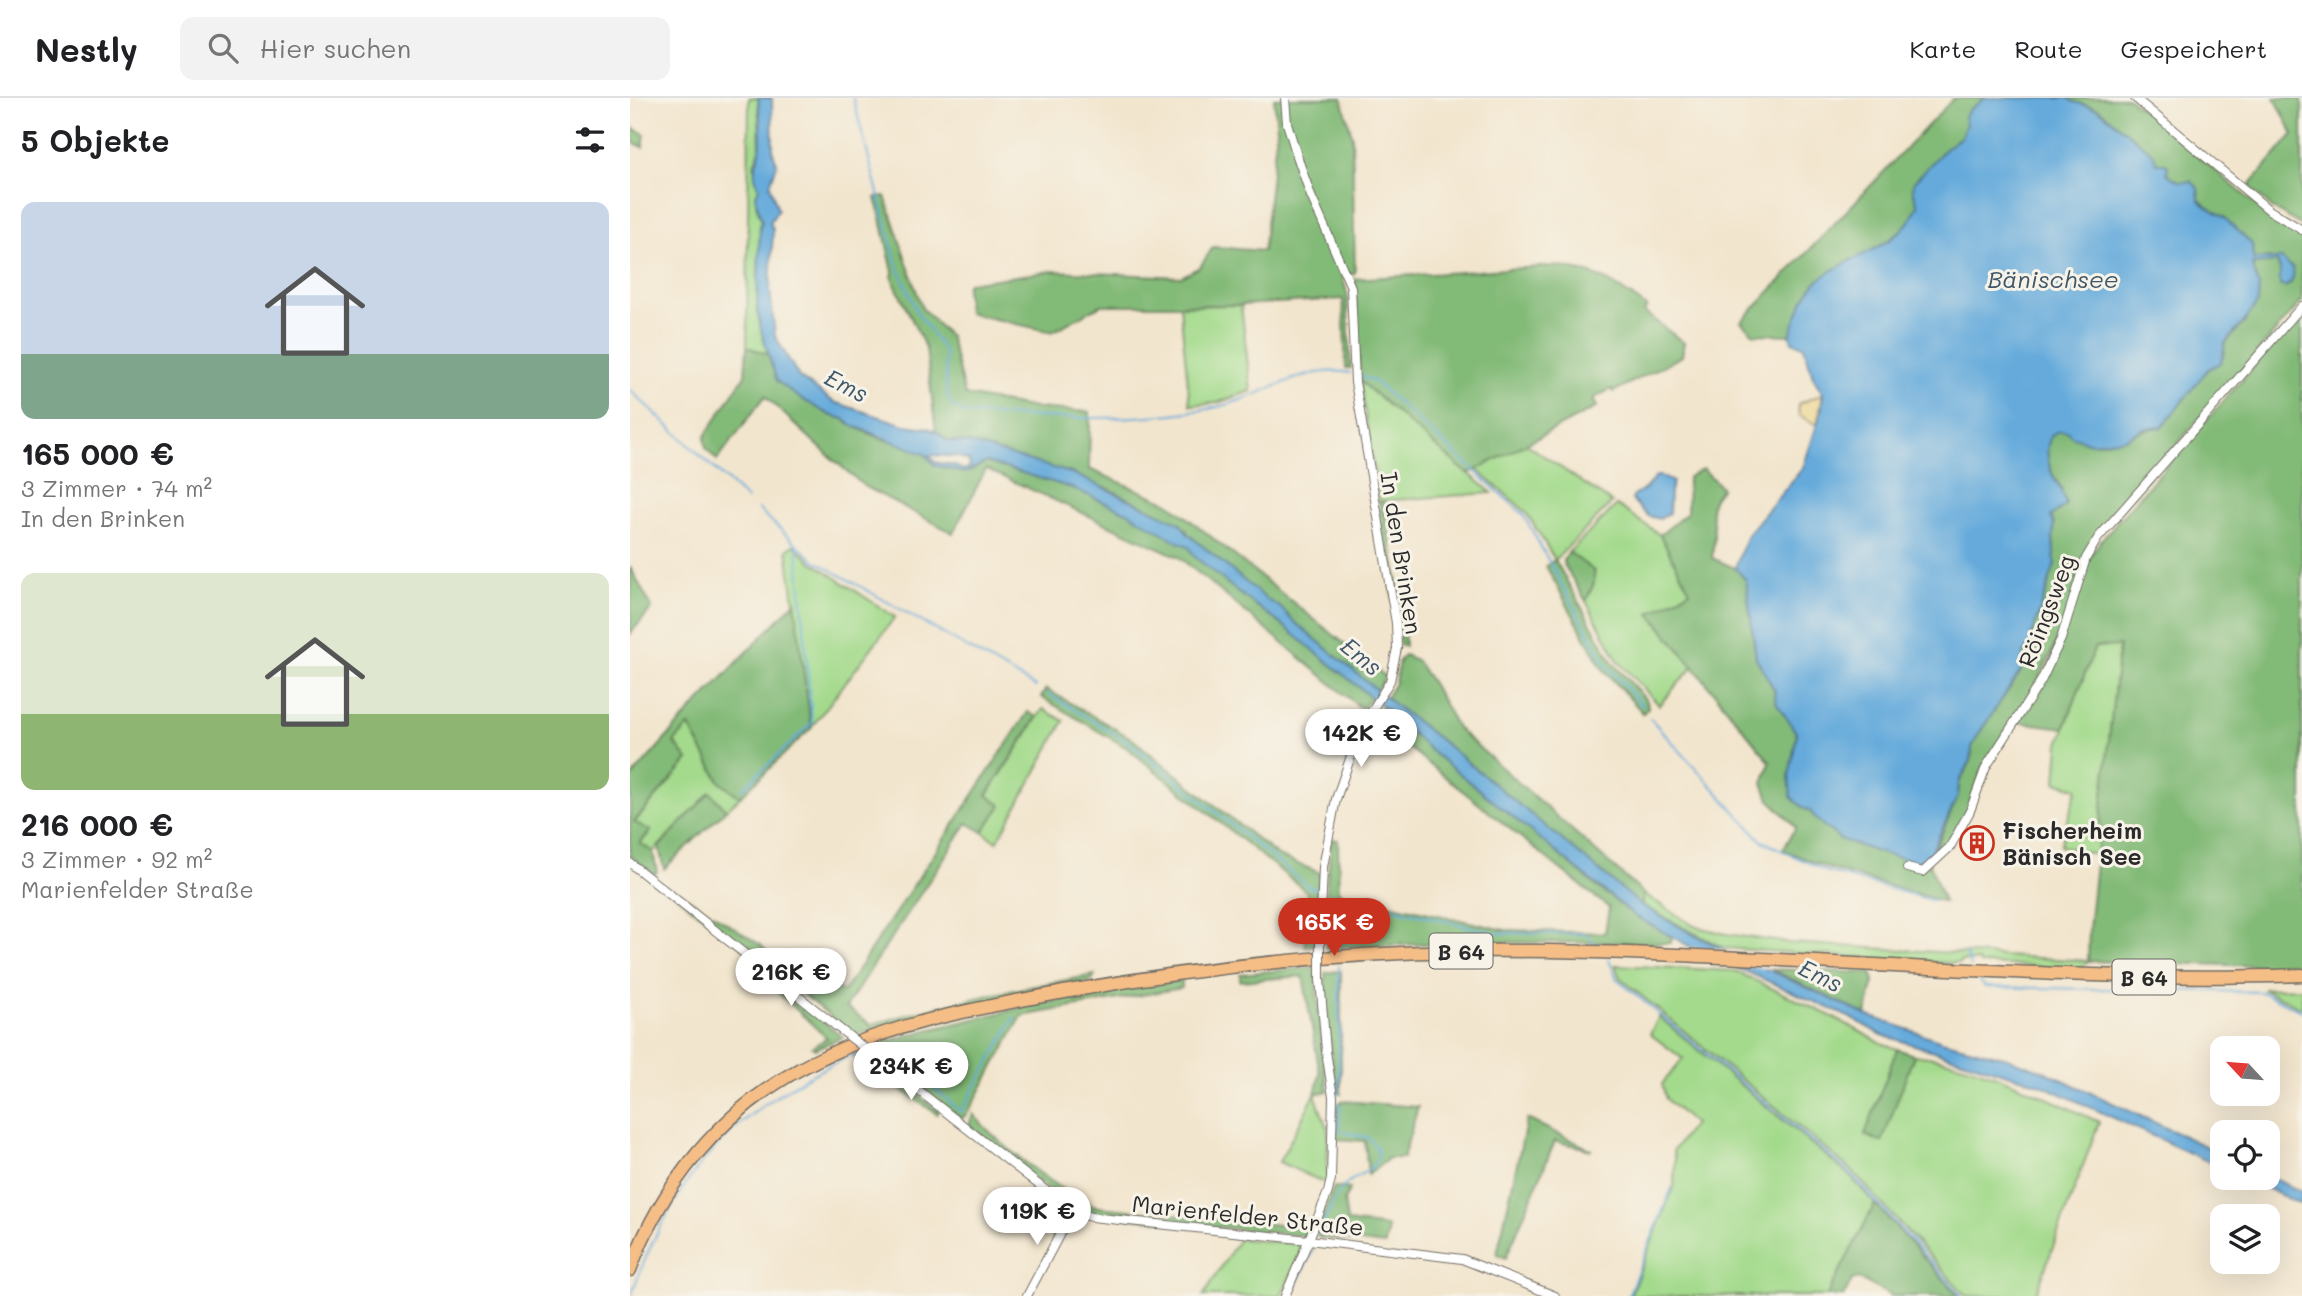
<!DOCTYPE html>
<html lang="de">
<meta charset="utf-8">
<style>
body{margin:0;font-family:Mali,sans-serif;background:#f2f2f2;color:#202124;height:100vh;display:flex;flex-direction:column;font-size:26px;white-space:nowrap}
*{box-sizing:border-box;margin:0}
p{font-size:23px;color:#757577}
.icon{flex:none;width:38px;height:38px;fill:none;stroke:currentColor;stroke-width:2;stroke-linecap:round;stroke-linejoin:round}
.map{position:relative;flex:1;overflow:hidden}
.panel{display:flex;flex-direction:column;background:#fff;width:630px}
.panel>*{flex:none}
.needle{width:46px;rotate:296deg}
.buttons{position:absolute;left:1580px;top:938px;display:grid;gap:14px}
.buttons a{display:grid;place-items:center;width:70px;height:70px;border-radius:14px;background:#fff;box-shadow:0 7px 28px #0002;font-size:35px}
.price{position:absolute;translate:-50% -60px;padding:0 16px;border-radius:24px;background:#fff;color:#222;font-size:23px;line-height:46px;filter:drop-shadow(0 2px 4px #0008)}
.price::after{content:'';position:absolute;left:50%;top:42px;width:21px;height:16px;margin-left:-10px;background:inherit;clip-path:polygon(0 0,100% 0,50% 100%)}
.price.active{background:#c8321e;color:#fff}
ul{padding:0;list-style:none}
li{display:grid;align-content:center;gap:14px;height:371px;padding:0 21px}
li span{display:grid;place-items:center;height:217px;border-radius:14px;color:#555}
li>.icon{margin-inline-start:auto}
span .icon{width:126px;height:126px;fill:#fffc;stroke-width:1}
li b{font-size:30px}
h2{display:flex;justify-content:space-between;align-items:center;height:84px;padding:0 21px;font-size:30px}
header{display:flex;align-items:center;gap:42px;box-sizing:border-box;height:98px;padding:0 35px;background:#fff;border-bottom:2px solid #e0e0e0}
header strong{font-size:33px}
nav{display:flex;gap:38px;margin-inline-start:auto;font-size:24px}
.search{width:490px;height:63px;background:#f2f2f2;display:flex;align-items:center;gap:18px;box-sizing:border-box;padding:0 24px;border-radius:14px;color:#757577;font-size:26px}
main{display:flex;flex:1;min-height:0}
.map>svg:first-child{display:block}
</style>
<header>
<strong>Nestly</strong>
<div class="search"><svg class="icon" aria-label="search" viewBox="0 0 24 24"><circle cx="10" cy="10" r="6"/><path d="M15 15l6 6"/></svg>Hier suchen</div>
<nav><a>Karte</a><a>Route</a><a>Gespeichert</a></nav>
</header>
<main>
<section class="panel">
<h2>5 Objekte<svg class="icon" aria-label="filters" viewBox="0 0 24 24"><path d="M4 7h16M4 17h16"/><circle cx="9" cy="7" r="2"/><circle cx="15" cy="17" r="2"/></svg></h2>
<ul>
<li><span style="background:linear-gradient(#c9d6e8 70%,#7fa58c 0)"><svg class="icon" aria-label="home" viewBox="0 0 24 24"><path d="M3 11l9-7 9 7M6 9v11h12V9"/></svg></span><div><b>165 000 €</b><p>3 Zimmer · 74 m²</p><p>In den Brinken</p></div></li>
<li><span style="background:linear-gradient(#dfe7d0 65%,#8fb573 0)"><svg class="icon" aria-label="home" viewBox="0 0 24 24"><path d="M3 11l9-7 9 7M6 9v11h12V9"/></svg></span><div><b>216 000 €</b><p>3 Zimmer · 92 m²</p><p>Marienfelder Straße</p></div></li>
</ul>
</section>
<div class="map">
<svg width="1672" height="1198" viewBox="0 0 1672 1198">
<rect width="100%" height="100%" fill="#f7f3e8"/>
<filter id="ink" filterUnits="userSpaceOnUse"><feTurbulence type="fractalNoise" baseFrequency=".0143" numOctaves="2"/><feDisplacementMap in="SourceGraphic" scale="14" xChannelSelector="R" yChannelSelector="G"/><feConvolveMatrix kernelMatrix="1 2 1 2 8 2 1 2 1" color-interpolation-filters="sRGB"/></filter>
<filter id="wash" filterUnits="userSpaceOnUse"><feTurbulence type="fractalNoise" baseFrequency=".00686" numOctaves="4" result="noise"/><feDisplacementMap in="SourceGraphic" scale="28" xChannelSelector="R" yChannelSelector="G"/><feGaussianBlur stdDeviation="1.57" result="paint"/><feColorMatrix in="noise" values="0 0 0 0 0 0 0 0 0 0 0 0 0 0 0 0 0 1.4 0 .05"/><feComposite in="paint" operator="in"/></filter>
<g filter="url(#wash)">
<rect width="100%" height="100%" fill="#f2e5cd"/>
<path fill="#a3da8b" stroke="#67825b" stroke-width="2" d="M 119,0 L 128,0 L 130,52 L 124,66 L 129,90 L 126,107 L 132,124 L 130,127 L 127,212 L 138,256 L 117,249 Z
M 611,207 L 621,293 L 587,305 L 560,307 L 550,208 Z
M 730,283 L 862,395 L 749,403 Z
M 895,345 L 982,405 L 925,462 L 896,414 L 846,371 Z
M 987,407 L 1030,437 L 1060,493 L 1020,516 L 1064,568 L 1029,607 L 988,563 L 956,503 L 964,485 L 939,454 Z
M 164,447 L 182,464 L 265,519 L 181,630 L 157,452 Z
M 1489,548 L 1467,757 L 1430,748 L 1447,691 L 1426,684 L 1429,646 L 1465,549 Z
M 413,611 L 434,623 L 367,744 L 353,734 L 371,707 L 357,698 Z
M 59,627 L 90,684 L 110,699 L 96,712 L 80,695 L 23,754 L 10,745 L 21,733 L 4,725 L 58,662 L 44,644 Z
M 1014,796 L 1064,828 L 1096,836 L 1160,845 L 1458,863 L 1452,870 L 1350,866 L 1348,863 L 1330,863 L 1330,865 L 1315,865 L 1093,850 L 1011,807 Z
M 985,867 L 1105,873 L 1205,920 L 1249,944 L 1267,951 L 1235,1037 L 1251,1044 L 1284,957 C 1350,964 1409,997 1469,1024 L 1405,1198 L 1336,1198 L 1222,1073 L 990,880 Z
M 1672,890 L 1672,910 L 1633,891 Z
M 1029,919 L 1219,1077 L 1245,1106 L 1197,1198 L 1000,1198 L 1044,1088 L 1045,1063 L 1043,1053 L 1064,1026 L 1036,1001 L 1032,986 L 1053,961 L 1020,936 Z
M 685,996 L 698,1033 L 697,1086 L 649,1064 Z
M 609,1141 L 668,1146 L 671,1154 L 651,1198 L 573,1198 Z"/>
<path fill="#82ba77" stroke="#567251" stroke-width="2" d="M 644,0 L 712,0 L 722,38 L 725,176 L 712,177 L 717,195 L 721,270 L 716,270 L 713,201 L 611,207 L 471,207 L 422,234 L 338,215 L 336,189 L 338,185 L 422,173 L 551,179 L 570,169 L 583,149 L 633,153 L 647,31 Z
M 1324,0 L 1355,0 L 1336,27 L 1331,39 L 1316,50 L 1283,91 L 1288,108 L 1279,126 L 1242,155 L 1220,162 L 1174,202 L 1160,237 L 1124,236 L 1111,224 Z
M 1439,0 L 1499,0 L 1637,116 L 1672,136 L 1672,203 L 1466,439 L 1428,540 L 1408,582 L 1354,667 L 1332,724 L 1318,747 L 1305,751 L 1328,698 L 1329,685 L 1341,663 L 1342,649 L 1350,634 L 1392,572 L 1393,557 L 1399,546 L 1425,466 L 1423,441 L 1424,426 L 1421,418 L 1432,391 C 1428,385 1423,379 1421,372 C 1415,360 1414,331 1433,332 C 1444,333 1453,345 1463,345 C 1488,345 1508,331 1532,329 L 1578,270 L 1584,268 L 1593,258 L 1595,245 L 1615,224 L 1627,204 L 1629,189 L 1622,166 L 1647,164 L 1650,171 L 1650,188 L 1655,188 L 1661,185 L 1662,170 L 1639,160 L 1622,161 L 1594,119 L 1576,108 L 1569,101 L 1568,90 L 1546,83 L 1527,66 L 1516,49 L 1508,45 L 1469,11 L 1441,3 Z
M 1645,0 L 1672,0 L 1672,128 L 1642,110 L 1619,88 L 1663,36 Z
M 0,29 L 15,36 L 13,49 L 0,43 Z
M 255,98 L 292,210 L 320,239 L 335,297 L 405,310 L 460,314 L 459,371 L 539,405 L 756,579 L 746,592 L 661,521 L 651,510 L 636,501 L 558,436 L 556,431 L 541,421 L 475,389 L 468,389 L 444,376 L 339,345 L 317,343 L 306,334 L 296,251 L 262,180 L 263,174 L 246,99 Z
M 924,168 C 968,173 982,185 1017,209 L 1014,214 L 1054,245 L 1052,258 L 983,294 L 981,291 L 963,301 L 967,309 L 838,376 L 730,283 L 725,181 Z
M 1672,214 L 1672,869 L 1458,863 L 1459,831 L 1489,548 L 1465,549 L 1434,630 L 1388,624 L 1412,585 L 1459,461 L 1471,442 Z
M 117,249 L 138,256 L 147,283 L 200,317 L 214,321 L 221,327 L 251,341 L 267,344 L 295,356 L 312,369 L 340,373 L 356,364 L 442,390 L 497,414 L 558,448 L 566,459 L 608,494 L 655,529 L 741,599 L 732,611 L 549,459 L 356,371 L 323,435 L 234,388 L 197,356 L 135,298 L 87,362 C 79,354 73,350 75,338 L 115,277 Z
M 1073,371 L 1092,390 C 1074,408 1084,415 1084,437 C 1084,445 1083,452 1082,460 L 1105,470 L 1116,482 L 1126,560 L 1144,591 L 1146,604 L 1167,636 L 1159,678 L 1173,710 L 1180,713 L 1188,723 L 1287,764 L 1298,761 L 1314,804 L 1198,770 L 1153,752 L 1166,729 L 1139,701 L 1133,685 L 1140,664 L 1020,515 L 1060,493 L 1030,437 L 1057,415 L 1058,379 Z
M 749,403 L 754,403 L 774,524 L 775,549 L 770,547 Z
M 939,454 L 964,473 L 964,485 L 956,503 L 934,467 L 933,462 Z
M 925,462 L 983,565 L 1017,603 L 1018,610 L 1013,615 L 972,570 L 916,468 Z
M 0,469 L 22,510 L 0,536 Z
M 165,504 L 181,630 L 110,699 L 90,684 L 59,628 L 44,644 L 58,662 L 4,724 L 21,733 L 10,745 L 23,754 L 27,774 L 24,776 L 0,757 L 0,681 L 55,619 Z
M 774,557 L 786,562 L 802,585 L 828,631 L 1014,796 L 1011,807 L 818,648 L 756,600 L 765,585 L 769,563 Z
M 416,591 L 501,640 L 648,758 L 690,775 L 685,847 L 675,849 L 677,794 L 497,650 L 411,599 Z
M 752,608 L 800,652 L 871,707 L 966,788 L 1005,818 L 1043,839 L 1040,845 L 836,844 L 696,850 L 697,782 L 702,741 L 708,742 L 709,795 L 875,832 L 975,835 L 979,810 L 744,622 Z
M 398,614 L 407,619 L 357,697 L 371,707 L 353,734 L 337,725 L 216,909 L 241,927 C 314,905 389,890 465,877 L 462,883 L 286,919 L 224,937 L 140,870 L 147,861 L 157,854 L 213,894 Z
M 80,694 L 96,712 L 34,771 L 29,749 Z
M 46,792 L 132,848 L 139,856 L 129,862 L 44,796 Z
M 685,869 L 692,953 L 698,993 L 685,996 L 690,976 L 673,878 L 610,883 L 610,876 Z
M 1141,871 L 1241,875 L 1244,882 L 1236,917 Z
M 127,872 L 213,939 L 185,951 L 182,949 L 197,940 L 126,874 Z
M 711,873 L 711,996 L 706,995 L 696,910 L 695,875 Z
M 552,882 L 552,890 L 392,918 L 339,1013 L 332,1021 L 239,948 L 294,933 L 399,908 Z
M 1267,951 L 1284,957 L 1252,1044 L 1235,1037 Z
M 234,955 L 309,1013 L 307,1016 L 224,959 Z
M 712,1003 L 788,1009 L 773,1060 L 759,1060 L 738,1077 L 735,1043 L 706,1041 L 707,1007 Z
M 343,1016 C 367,1045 433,1097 468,1109 L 680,1130 L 675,1138 L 464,1116 C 426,1104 372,1053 339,1027 Z
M 897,1021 L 962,1052 L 925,1043 L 876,1160 L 867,1156 Z
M 704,1089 L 720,1091 L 714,1102 L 717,1124 L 758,1129 L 755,1147 L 689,1139 L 686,1134 Z
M 1245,1106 L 1329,1198 L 1262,1198 L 1228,1180 L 1222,1182 L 1214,1198 L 1197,1198 Z"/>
<path fill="#eeda9e" stroke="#8c8264" stroke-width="2" d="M 1193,296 L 1187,327 L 1169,317 L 1168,306 Z"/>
<path fill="#65aadb" stroke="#486a83" stroke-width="2" fill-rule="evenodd" d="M 128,0 L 142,0 L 143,54 L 147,66 L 140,87 L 148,112 L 140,124 L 143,131 L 140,192 L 145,238 L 169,279 L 204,304 L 275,327 L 298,330 L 309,335 L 317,343 L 339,345 L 444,376 L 550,425 L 558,436 L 636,501 L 651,510 L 661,521 L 765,607 L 818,648 L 1011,807 L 1066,838 L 1236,917 L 1312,943 L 1374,959 L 1416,974 L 1592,1056 L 1592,1070 L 1410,986 L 1252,937 L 1221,920 L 1061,849 L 1005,818 L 800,652 L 752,608 L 655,529 L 608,494 L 565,459 L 558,448 L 548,444 L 497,414 L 442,390 L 356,364 L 335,375 L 304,367 L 295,356 L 221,327 L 214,321 L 200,317 L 168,299 L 147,283 L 132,236 L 127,212 L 130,127 L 132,124 L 125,99 L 129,90 C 120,71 127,69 130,52 C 132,36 130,16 128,0 ZM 299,357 L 329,359 L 339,363 L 340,369 L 334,372 L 323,367 L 305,364 Z
M 1355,0 L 1439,0 L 1441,3 L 1468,11 L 1523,55 L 1527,65 L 1533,65 L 1538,68 L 1537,75 C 1546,82 1549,85 1561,83 L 1568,90 L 1569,102 L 1576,108 L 1594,119 L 1622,146 L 1623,161 L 1651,161 L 1663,170 C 1664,179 1664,183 1655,189 L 1650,187 L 1650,171 L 1647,164 L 1622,166 L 1629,189 L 1628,204 L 1615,223 L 1595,245 L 1591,265 L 1578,271 L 1532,329 L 1512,331 L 1495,341 L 1461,345 L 1441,338 L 1438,334 C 1416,328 1415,354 1420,370 C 1424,384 1432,389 1436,407 L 1421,418 L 1424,426 L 1423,441 L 1425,466 L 1399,546 L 1393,557 L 1392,571 L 1350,634 L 1342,649 L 1341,662 L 1329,685 L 1328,698 L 1298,761 L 1287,764 L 1250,755 L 1210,741 L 1188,723 L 1180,713 L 1173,710 L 1161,699 L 1159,678 L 1167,636 L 1146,604 L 1144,591 L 1126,560 L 1116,482 L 1105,470 L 1117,437 L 1173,370 L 1191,314 L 1193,296 L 1183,279 L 1174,248 L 1162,244 L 1160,237 C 1167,218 1174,194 1190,181 C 1225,153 1266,154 1288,108 L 1283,91 L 1284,84 L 1316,50 L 1331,39 L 1336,27 L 1334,19 L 1340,11 Z
M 1026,378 L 1030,378 L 1043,384 L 1040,393 L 1039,415 L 1030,421 L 1018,418 L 1002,402 L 1004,397 L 1015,391 Z
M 1638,1078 L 1672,1094 L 1672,1107 L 1614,1080 L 1638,1080 Z"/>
<path fill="#f2e5cd" d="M 1055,849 L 1106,852 L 1149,871 L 1097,868 Z"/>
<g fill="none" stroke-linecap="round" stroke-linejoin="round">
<path stroke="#65aadb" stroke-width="2" d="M 223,0 L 266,164 L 287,214 L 315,254 L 317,298 L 322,308 L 336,316 C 419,319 505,326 587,309 C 632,300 672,266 720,275
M 730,278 L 745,284 L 893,416 L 976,567 L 1013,608
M 0,292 L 117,401
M 128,411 L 184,462 L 406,589
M 418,596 L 500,645 L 679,789 L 686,791
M 1020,620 L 1132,743 L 1196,773 L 1304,803
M 112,691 L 182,625 L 167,447
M 701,796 L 866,835 L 956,836 L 970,850
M 709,849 L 711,801
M 1336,857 L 1341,868
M 978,860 L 987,881 L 1220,1075 L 1332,1198
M 709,868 L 709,996
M 1347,879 L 1355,889 L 1632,894 L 1672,913
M 283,981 L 290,978 L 331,1014 L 385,919
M 689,1136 C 696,1119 705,1095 719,1084 C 728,1077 745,1071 748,1059 C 750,1052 743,1045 739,1040 L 709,1033 L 710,1006
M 1,1198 C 44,1073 107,1008 228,954 L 273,986
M 661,1198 L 683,1152
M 998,1198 L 1042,1090"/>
</g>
</g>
<g filter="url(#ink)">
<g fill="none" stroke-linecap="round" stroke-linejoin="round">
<g stroke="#716c64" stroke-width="10">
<path id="minor" d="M 655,0 L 657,25 L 667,58 L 681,98 L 721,189 L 725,284 L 766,525 L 767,550 L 760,583 L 730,632 L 706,701 L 693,769 L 690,840
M 1505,0 L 1639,112 L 1672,132
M 0,765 L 206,928
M 1277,770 L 1293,774 L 1320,749 L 1340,713 L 1356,669 L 1411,583 L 1431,541 L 1456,460 L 1468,440 L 1672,208
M 251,963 L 442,1113 L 461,1119 L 679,1142 L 832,1161 L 925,1198
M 397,1198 L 442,1113
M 655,1198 L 677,1146 L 698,1094 L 701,1081 L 703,999 L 696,953 L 690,881"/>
</g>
<g stroke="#716c64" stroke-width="15">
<path id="primary" d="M 0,1172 C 31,1087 90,1015 170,971 C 253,925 353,909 445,892 C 574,869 706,855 838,853 C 1116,850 1393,887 1672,877"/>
</g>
<use href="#minor" stroke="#fff" stroke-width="8"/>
<use href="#primary" stroke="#f6be87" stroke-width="12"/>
<g stroke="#716c64" stroke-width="10" stroke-linecap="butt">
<path id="minor-bridge" d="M 690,840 L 690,881
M 206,928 L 251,963"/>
</g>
<use href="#minor-bridge" stroke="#fff" stroke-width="8"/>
</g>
</g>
<defs>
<g id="building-ring" transform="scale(1.75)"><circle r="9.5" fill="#f7f3e8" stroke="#c8321e" stroke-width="1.5"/><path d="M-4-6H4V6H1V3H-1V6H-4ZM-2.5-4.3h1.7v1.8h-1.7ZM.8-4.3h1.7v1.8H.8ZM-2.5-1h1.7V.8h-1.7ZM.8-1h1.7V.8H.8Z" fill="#c8321e"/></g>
</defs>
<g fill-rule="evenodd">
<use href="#building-ring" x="1347" y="745"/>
</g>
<g text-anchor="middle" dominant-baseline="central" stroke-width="6" stroke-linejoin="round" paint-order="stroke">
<g fill="#f7f3e8" stroke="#686764" stroke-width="2">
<rect x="799.5" y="835.5" width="63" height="35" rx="5"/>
<rect x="1482.5" y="861.5" width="63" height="35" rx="5"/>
</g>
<g font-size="21" font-weight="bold" fill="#2b2b2b">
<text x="831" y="853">B 64</text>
<text x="1514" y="879">B 64</text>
</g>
<g font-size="23" fill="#2b2b2b" stroke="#f7f3e8">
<text transform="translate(772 455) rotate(81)">In den Brinken</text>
<text transform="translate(1416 513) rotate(-69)">Röingsweg</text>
<text transform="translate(618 1117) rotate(6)">Marienfelder Straße</text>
</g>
<g font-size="23" font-weight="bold" fill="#2b2b2b" stroke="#f7f3e8" text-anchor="start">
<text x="1372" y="732">Fischerheim<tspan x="1372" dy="26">Bänisch See</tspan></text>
</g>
<g font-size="24" font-style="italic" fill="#3f5769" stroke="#f7f3e8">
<text x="1423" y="180">Bänischsee</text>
<text transform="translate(217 287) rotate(27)">Ems</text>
<text transform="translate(732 558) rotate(39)">Ems</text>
<text transform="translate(1191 877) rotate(26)">Ems</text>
</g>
</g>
</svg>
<div class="buttons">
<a><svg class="needle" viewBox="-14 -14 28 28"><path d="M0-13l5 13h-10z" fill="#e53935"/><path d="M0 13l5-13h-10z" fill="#757577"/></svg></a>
<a><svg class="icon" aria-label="locate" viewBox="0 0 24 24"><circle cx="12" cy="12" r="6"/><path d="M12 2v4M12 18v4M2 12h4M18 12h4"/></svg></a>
<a><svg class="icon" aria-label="layers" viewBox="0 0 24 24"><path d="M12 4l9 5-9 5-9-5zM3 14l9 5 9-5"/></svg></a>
</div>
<b class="price" style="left:731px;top:671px">142K €</b>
<b class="price active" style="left:704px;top:860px">165K €</b>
<b class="price" style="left:161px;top:910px">216K €</b>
<b class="price" style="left:281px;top:1004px">234K €</b>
<b class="price" style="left:407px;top:1149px">119K €</b>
</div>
</main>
